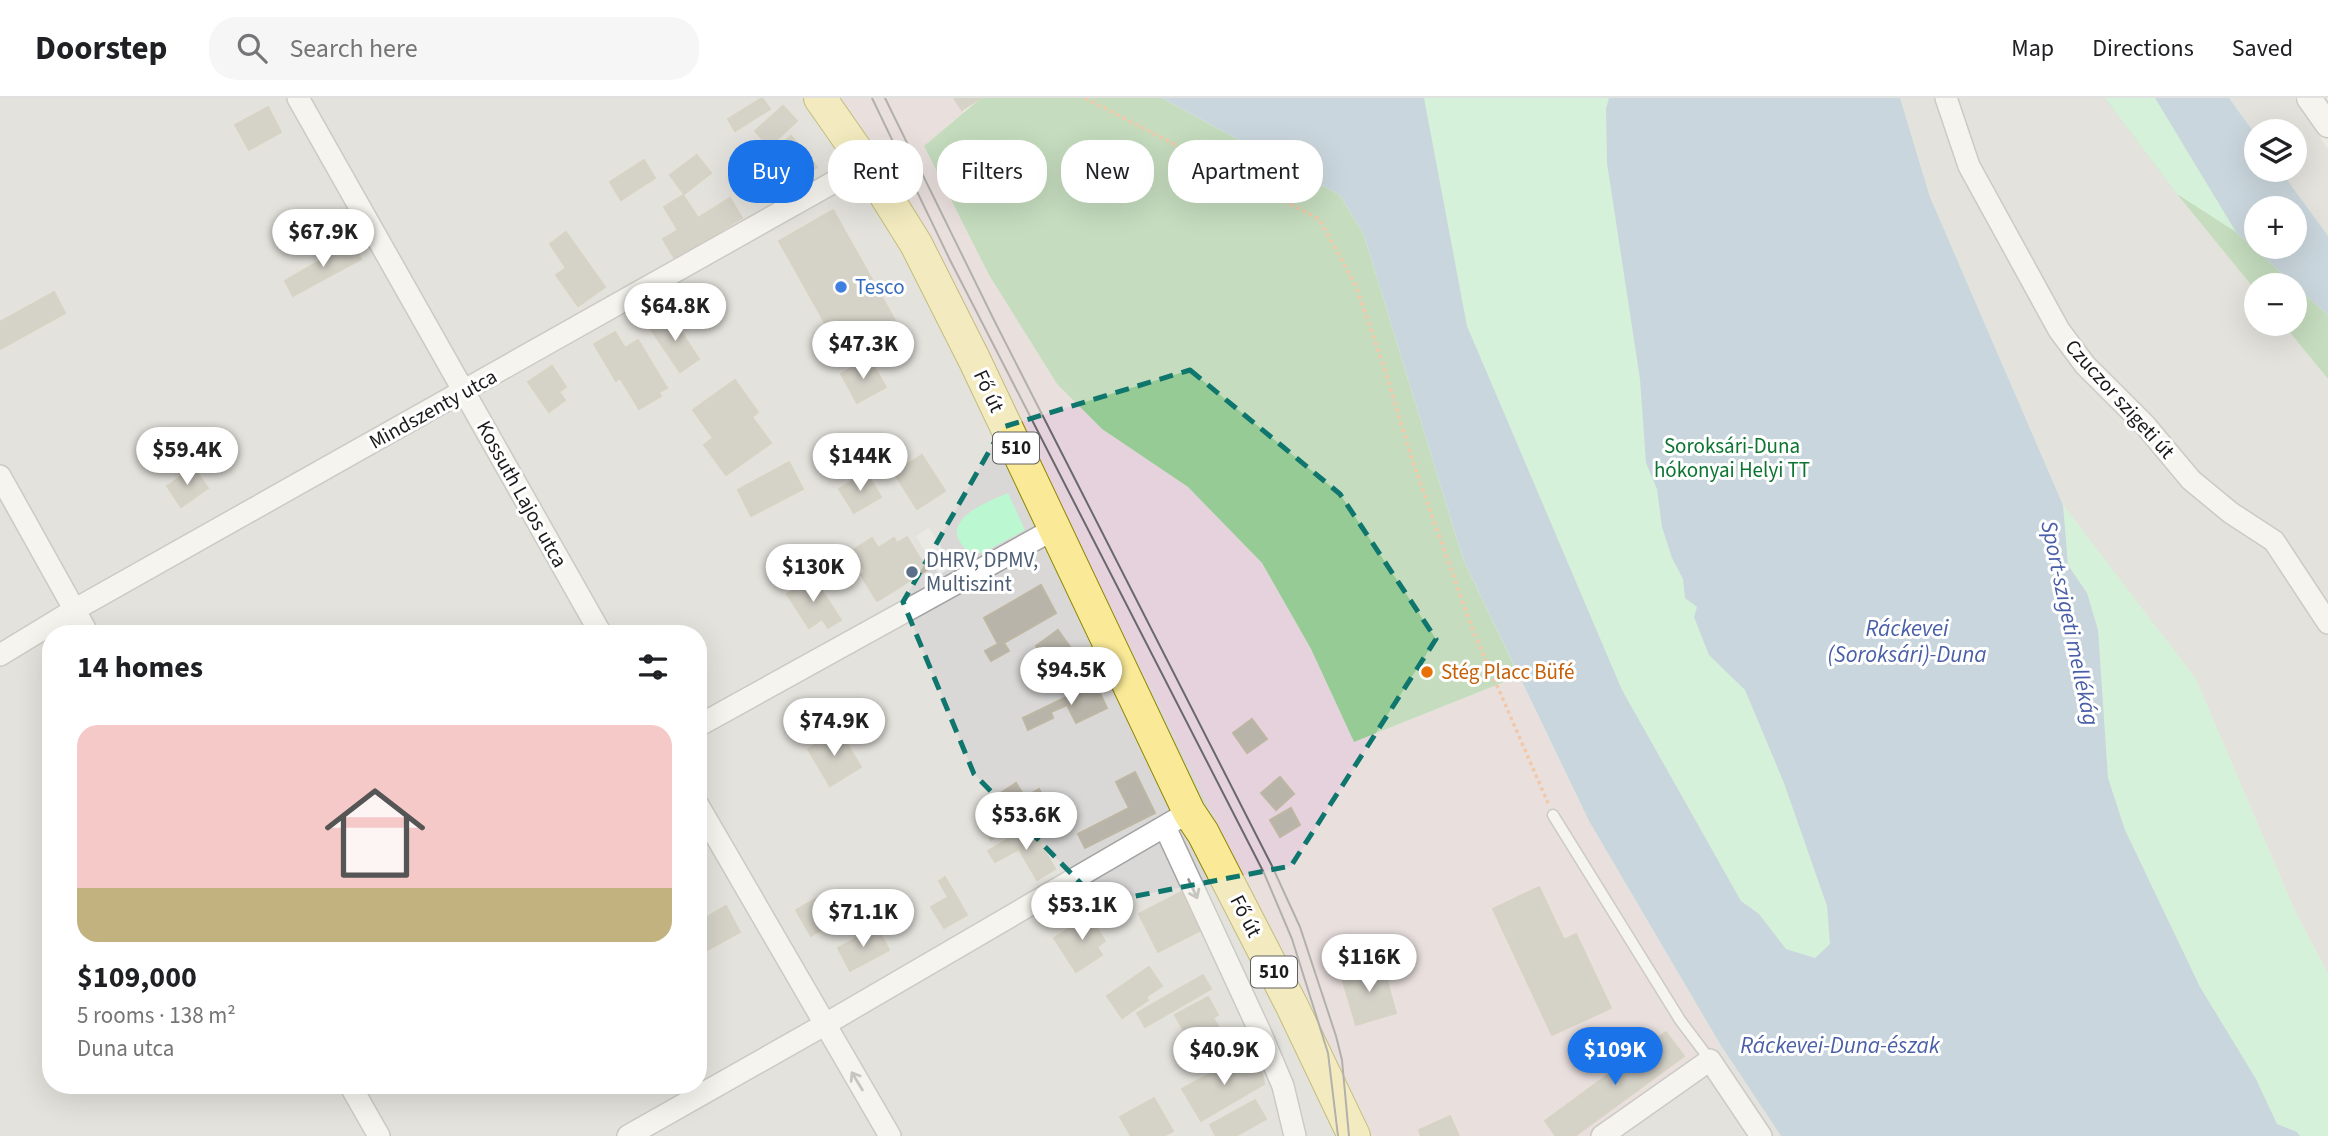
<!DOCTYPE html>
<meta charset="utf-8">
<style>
body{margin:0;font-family:"Source Sans 3",sans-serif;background:#f6f6f6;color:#202124;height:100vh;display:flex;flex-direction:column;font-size:26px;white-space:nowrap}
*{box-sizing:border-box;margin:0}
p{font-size:23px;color:#757577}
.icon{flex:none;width:38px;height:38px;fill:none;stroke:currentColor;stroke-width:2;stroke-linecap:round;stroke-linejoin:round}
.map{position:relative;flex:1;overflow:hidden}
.panel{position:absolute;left:42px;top:527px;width:665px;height:469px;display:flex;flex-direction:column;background:#fff;border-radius:28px;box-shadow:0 7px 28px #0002}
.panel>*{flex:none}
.guide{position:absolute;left:728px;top:42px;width:665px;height:63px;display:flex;gap:14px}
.fabs{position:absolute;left:2244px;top:21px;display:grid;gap:14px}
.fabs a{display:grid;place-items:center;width:63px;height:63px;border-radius:50%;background:#fff;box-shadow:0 7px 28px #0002;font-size:35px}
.price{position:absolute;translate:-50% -60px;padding:0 16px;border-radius:24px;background:#fff;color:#222;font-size:23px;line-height:46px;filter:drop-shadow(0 2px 4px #0008)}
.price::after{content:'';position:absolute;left:50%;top:42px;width:21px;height:16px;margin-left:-10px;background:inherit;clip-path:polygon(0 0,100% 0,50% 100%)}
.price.current{background:#1a73e8;color:#fff}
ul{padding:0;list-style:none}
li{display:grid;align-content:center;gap:14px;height:371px;padding:0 35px}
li+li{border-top:2px solid #e0e0e0}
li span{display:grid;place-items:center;height:217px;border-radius:21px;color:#555}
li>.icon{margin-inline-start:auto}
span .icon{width:126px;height:126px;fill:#fffc;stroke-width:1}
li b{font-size:30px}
h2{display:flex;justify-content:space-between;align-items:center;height:84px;padding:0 35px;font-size:30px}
.pill{padding:0 24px;border-radius:28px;background:#fff;box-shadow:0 7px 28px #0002;font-size:24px;line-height:63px}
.pill.current{background:#1a73e8;color:#fff}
header{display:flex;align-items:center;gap:42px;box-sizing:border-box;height:98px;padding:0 35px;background:#fff;border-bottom:2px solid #e0e0e0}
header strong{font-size:33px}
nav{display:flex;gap:38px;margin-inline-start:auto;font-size:24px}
.search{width:490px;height:63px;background:#f6f6f6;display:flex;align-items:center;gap:18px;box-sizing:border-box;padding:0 24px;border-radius:28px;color:#757577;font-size:26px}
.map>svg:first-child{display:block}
</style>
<header>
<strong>Doorstep</strong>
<div class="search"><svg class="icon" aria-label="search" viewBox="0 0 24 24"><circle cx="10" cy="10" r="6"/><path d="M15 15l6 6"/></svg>Search here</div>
<nav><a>Map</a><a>Directions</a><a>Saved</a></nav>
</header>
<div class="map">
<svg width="2328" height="1038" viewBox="0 0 2328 1038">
<rect width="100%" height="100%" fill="#ecebe0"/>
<path fill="#d9d8d7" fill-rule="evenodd" d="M 0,0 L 836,0 L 980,247 L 1227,744 L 1365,1038 L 0,1038 ZM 51,536 L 698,536 L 698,987 L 51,987 Z
M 1900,0 L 2105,0 L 2177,96 L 2256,193 L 2256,226 L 2283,226 L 2328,281 L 2328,876 L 2294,811 L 2196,582 L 2063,407 L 1930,99 Z
M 2229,0 L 2294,0 L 2328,51 L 2328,138 L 2280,72 L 2294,72 L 2294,33 L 2256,33 L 2256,37 Z
M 1720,946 L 1781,1038 L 1592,1038 Z"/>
<path fill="#e5d2dc" d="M 836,0 L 953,0 L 964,14 L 924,48 L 989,177 L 1057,286 L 1102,331 L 1188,389 L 1262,465 L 1311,551 L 1354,644 L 1519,578 L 1589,723 L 1720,946 L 1592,1038 L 1365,1038 L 1227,744 L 980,247 Z"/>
<path fill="#96cb95" d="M 981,0 L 1162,0 L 1340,97 L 1364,137 L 1463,461 L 1519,578 L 1354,644 L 1311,551 L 1262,465 L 1188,389 L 1102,331 L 1057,286 L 989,177 L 924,48 Z
M 2105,0 L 2236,134 L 2328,217 L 2328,281 L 2283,226 L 2294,226 L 2294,187 L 2256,187 L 2256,193 L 2177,96 Z"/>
<path fill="#bbf8d1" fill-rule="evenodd" d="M 1162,0 L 1900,0 L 1930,99 L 2063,407 L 2196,581 L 2294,811 L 2328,876 L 2328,1038 L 1994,1038 L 1720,946 L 1589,723 L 1463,461 L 1364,137 L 1340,97 Z
M 2105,0 L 2229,0 L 2256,37 L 2256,72 L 2280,72 L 2328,138 L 2328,217 L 2236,134 L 2177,96 ZM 2256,110 L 2294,110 L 2294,149 L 2256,149 Z
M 1008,395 L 1025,432 L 982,455 C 974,455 967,453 962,447 C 941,420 990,403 1008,395 Z"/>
<path fill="#e7e7e7" d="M 929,430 L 953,468 L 939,477 L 916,438 Z"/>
<path fill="#a0bdda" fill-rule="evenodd" d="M 1162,0 L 1424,0 L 1467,228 L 1622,592 L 1741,803 L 1759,816 L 1786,851 L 1815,860 L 1830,846 L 1827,808 L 1784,685 L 1745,592 L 1709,557 L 1694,519 L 1697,509 L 1685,500 L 1683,481 L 1672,460 L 1662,429 L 1657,391 L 1646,365 L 1640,281 L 1607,65 L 1606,11 L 1609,0 L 1900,0 L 1930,99 L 2063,407 L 2068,467 L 2087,495 L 2098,532 L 2108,680 L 2125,732 L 2200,889 L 2256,981 L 2277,1026 L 2297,1034 L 2300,1038 L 1781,1038 L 1720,946 L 1589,723 L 1463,461 L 1364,137 L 1340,97 Z
M 2155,0 L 2229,0 L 2256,37 L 2256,72 L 2280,72 L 2328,138 L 2328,217 L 2236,134 ZM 2294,110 L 2294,149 L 2256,149 L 2256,110 Z"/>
<path fill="#b8b4aa" stroke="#bdb6a3" stroke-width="2" d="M 762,0 L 770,11 L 735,33 L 728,21 Z
M 954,0 L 980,0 L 962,12 Z
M 783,8 L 797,23 L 769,49 L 755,33 Z
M 268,9 L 281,34 L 249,52 L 235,27 Z
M 791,38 L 817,69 L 797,86 L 771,55 Z
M 697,57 L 711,75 L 684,96 L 670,77 Z
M 644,62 L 655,80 L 621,102 L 610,84 Z
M 683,97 L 698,120 L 730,100 L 742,120 L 675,161 L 663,141 L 678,132 L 664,109 Z
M 833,112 L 902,235 L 848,266 L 779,143 Z
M 566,134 L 605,189 L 578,208 L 556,177 L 566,170 L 550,146 Z
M 352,144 L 361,161 L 293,198 L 285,183 Z
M 54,194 L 65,215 L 0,251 L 0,224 Z
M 670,217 L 699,261 L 680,274 L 650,230 Z
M 615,234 L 625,250 L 638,242 L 667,290 L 659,294 L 661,298 L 639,311 L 620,280 L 616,283 L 594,246 Z
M 869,260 L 886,289 L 857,305 L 841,276 Z
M 552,268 L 566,289 L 559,294 L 565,302 L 549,314 L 528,284 Z
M 735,282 L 758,314 L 752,319 L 771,345 L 726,377 L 704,347 L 713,340 L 693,312 Z
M 922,357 L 945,393 L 917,411 L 894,375 Z
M 789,364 L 803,391 L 751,418 L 738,392 Z
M 194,370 L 208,390 L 181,409 L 167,388 Z
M 866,374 L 881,399 L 854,415 L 839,391 Z
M 907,439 L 927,472 L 877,503 L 861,477 L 865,474 L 852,453 L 872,440 L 878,450 L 894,440 L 897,445 Z
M 813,479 L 841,522 L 828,530 L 822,521 L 809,530 L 787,496 Z
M 1041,487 L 1056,515 L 1004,545 L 1009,553 L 991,563 L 985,553 L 998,546 L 984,520 Z
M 1058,532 L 1081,564 L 1059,580 L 1036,548 Z
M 1095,585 L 1107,610 L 1076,625 L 1067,607 L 1051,614 L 1053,620 L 1028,632 L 1023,620 Z
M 1252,621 L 1267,641 L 1247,655 L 1233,635 Z
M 839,633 L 861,669 L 830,688 L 808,651 Z
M 1135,674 L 1155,715 L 1085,750 L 1078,736 L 1129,710 L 1116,684 Z
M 1280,679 L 1294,696 L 1276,712 L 1261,695 Z
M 1016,685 L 1025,699 L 1039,691 L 1048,706 L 991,742 L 979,724 L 994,715 L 987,704 Z
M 1291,710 L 1300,727 L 1280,739 L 1270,722 Z
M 1030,728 L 1055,771 L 1037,782 L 1019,751 L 995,764 L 988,753 Z
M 698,758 L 705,770 L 698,774 Z
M 945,779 L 967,817 L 944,830 L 931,809 L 948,799 L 939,783 Z
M 1539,789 L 1564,842 L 1576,836 L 1611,910 L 1552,937 L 1493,811 Z
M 1181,794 L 1201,832 L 1158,854 L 1139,816 Z
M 824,796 L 839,822 L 811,838 L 796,812 Z
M 726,808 L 740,834 L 698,857 L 698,824 Z
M 1093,815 L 1101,827 L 1097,830 L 1105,843 L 1097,849 L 1102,857 L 1076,874 L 1054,840 Z
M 877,829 L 889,852 L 850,873 L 838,850 Z
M 1382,865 L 1396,915 L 1356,927 L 1341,877 Z
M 1149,869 L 1162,888 L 1146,899 L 1148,902 L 1122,920 L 1107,898 Z
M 1203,877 L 1211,891 L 1145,929 L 1137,915 Z
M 1208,899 L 1218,917 L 1213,920 L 1218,928 L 1190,944 L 1175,917 Z
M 1666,934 L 1684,958 L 1575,1038 L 1556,1038 L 1545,1023 Z
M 1239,960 L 1257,962 L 1262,975 L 1264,986 L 1201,1023 L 1182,991 Z
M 1154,1000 L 1173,1033 L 1164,1038 L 1131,1038 L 1120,1019 Z
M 1255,1002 L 1266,1021 L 1236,1038 L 1216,1038 L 1210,1027 Z
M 1450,1018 L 1459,1038 L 1421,1038 L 1419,1032 Z"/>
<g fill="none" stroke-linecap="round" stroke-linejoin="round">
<g stroke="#a2a2a2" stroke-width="13">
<path id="service" d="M 1553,717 L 1680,922 L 1710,962"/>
</g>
<g stroke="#a2a2a2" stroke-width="24">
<path id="minor" d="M 298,0 L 601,536
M 1946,0 L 1969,68 L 2059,232 L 2085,267 L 2145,327 L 2191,382 L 2231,415 L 2274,443 L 2328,525
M 0,378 L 88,536
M 0,557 L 74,512 L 866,66
M 698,628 L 1054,431
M 698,707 L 890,1038
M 1165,729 L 1261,936 L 1283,988 L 1295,1038
M 350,987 L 379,1038
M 628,1038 L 824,927 L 1189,714
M 1602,1038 L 1710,962 L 1761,1038"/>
</g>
<g stroke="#a2a2a2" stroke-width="27">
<path id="tertiary" d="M 2309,0 L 2328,27"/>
</g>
<g stroke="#8e8603" stroke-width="34">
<path id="primary" d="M 820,0 L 866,66 L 916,146 L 974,261 L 1189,714 L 1203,735 L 1292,908 L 1354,1038"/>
</g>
<path stroke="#f79d66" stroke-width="3.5" stroke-dasharray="3.5 3.5" stroke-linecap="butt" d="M 1085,0 L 1319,121 L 1355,186 L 1383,266 L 1412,361 L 1472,530 L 1548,705"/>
<use href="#service" stroke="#fff" stroke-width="10"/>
<use href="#minor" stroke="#fff" stroke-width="21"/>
<use href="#tertiary" stroke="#fff" stroke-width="24"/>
<use href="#primary" stroke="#faea97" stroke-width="32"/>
<path stroke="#696969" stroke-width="2" d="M 872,0 L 949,160 L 1264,775 L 1292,841 L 1328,955 L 1338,1038
M 885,0 L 994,222 L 1272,768 L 1300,829 L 1336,938 L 1342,962 L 1349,1038"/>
</g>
<defs><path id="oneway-shaft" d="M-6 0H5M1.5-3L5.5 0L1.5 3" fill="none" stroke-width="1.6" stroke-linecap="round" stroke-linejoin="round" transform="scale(1.75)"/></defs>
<g stroke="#989898">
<use href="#oneway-shaft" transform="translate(1193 791) rotate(65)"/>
<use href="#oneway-shaft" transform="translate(857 983) rotate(-121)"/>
</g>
<path d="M0 0H2328V1038H0ZM 1190,272 L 1340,396 L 1436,541 L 1291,768 L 1100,805 L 974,676 L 903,504 L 1003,329 Z" fill="#ecebe0" fill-opacity=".55" fill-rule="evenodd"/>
<path fill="none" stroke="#0f766e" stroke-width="5" stroke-dasharray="14 9" stroke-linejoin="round" d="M 1190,272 L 1340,396 L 1436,541 L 1291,768 L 1100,805 L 974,676 L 903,504 L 1003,329 Z"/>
<circle fill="#3f7fe0" stroke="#fff" stroke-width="2.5" cx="841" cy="189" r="7"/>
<circle fill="#5c6f8a" stroke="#fff" stroke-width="2.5" cx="912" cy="474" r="7"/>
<circle fill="#e8710a" stroke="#fff" stroke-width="2.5" cx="1427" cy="574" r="7"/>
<g text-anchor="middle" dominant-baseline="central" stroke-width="6" stroke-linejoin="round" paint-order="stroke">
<g fill="#fff" stroke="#5f5f5f" stroke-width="2">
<rect x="993" y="334.5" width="46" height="31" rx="5"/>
<rect x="1251" y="858.5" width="46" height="31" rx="5"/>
</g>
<g font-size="19" font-weight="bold" fill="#1b1b1b">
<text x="1016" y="350">510</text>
<text x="1274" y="874">510</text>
</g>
<g font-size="21" fill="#366cbe" stroke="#fff" text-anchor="start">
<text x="855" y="189">Tesco</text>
</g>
<g font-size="21" fill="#1b1b1b" stroke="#fff">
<text transform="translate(989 293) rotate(65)">Fő út</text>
<text transform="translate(2120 301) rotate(48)">Czuczor szigeti út</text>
<text transform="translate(433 311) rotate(-29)">Mindszenty utca</text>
<text transform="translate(522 396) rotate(61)">Kossuth Lajos utca</text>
<text transform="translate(1246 818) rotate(63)">Fő út</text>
</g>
<g font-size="21" fill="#0d7432" stroke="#fff">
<text x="1732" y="348">Soroksári-Duna<tspan x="1732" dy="24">hókonyai Helyi TT</tspan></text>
</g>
<g font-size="21" fill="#4e5e75" stroke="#fff" text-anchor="start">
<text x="926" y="462">DHRV, DPMV,<tspan x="926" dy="24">Multiszint</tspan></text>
</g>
<g font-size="21" fill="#c56008" stroke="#fff" text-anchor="start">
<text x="1441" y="574">Stég Placc Büfé</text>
</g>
<g font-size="23" font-style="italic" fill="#4a5fa7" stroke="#fff">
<text transform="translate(2070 525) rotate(78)">Sport-szigeti mellékág</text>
<text x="1907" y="530">Ráckevei<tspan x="1907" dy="26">(Soroksári)-Duna</tspan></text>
<text x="1840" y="947">Ráckevei-Duna-észak</text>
</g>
</g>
</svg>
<div class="fabs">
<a><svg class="icon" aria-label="layers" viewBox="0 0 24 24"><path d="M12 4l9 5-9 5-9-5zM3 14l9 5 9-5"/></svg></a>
<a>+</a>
<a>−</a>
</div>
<b class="price" style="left:323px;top:171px">$67.9K</b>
<b class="price" style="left:675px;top:245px">$64.8K</b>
<b class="price" style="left:863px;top:283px">$47.3K</b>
<b class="price" style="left:187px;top:389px">$59.4K</b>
<b class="price" style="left:860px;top:395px">$144K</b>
<b class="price" style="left:813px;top:506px">$130K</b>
<b class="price" style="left:1071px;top:609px">$94.5K</b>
<b class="price" style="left:834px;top:660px">$74.9K</b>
<b class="price" style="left:1026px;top:754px">$53.6K</b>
<b class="price" style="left:1082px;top:844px">$53.1K</b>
<b class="price" style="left:863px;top:851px">$71.1K</b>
<b class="price" style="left:1369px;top:896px">$116K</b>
<b class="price" style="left:1224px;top:989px">$40.9K</b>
<b class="price current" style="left:1615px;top:989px">$109K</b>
<div class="guide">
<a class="pill current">Buy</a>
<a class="pill">Rent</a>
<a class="pill">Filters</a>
<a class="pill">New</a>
<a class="pill">Apartment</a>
</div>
<section class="panel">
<h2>14 homes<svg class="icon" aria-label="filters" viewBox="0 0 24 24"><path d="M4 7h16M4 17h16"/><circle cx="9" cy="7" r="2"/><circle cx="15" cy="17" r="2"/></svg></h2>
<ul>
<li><span style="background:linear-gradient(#f6c9c9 75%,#c2b280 0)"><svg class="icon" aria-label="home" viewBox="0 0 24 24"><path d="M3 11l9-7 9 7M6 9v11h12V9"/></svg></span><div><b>$109,000</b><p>5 rooms · 138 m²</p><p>Duna utca</p></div></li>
</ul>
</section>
</div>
